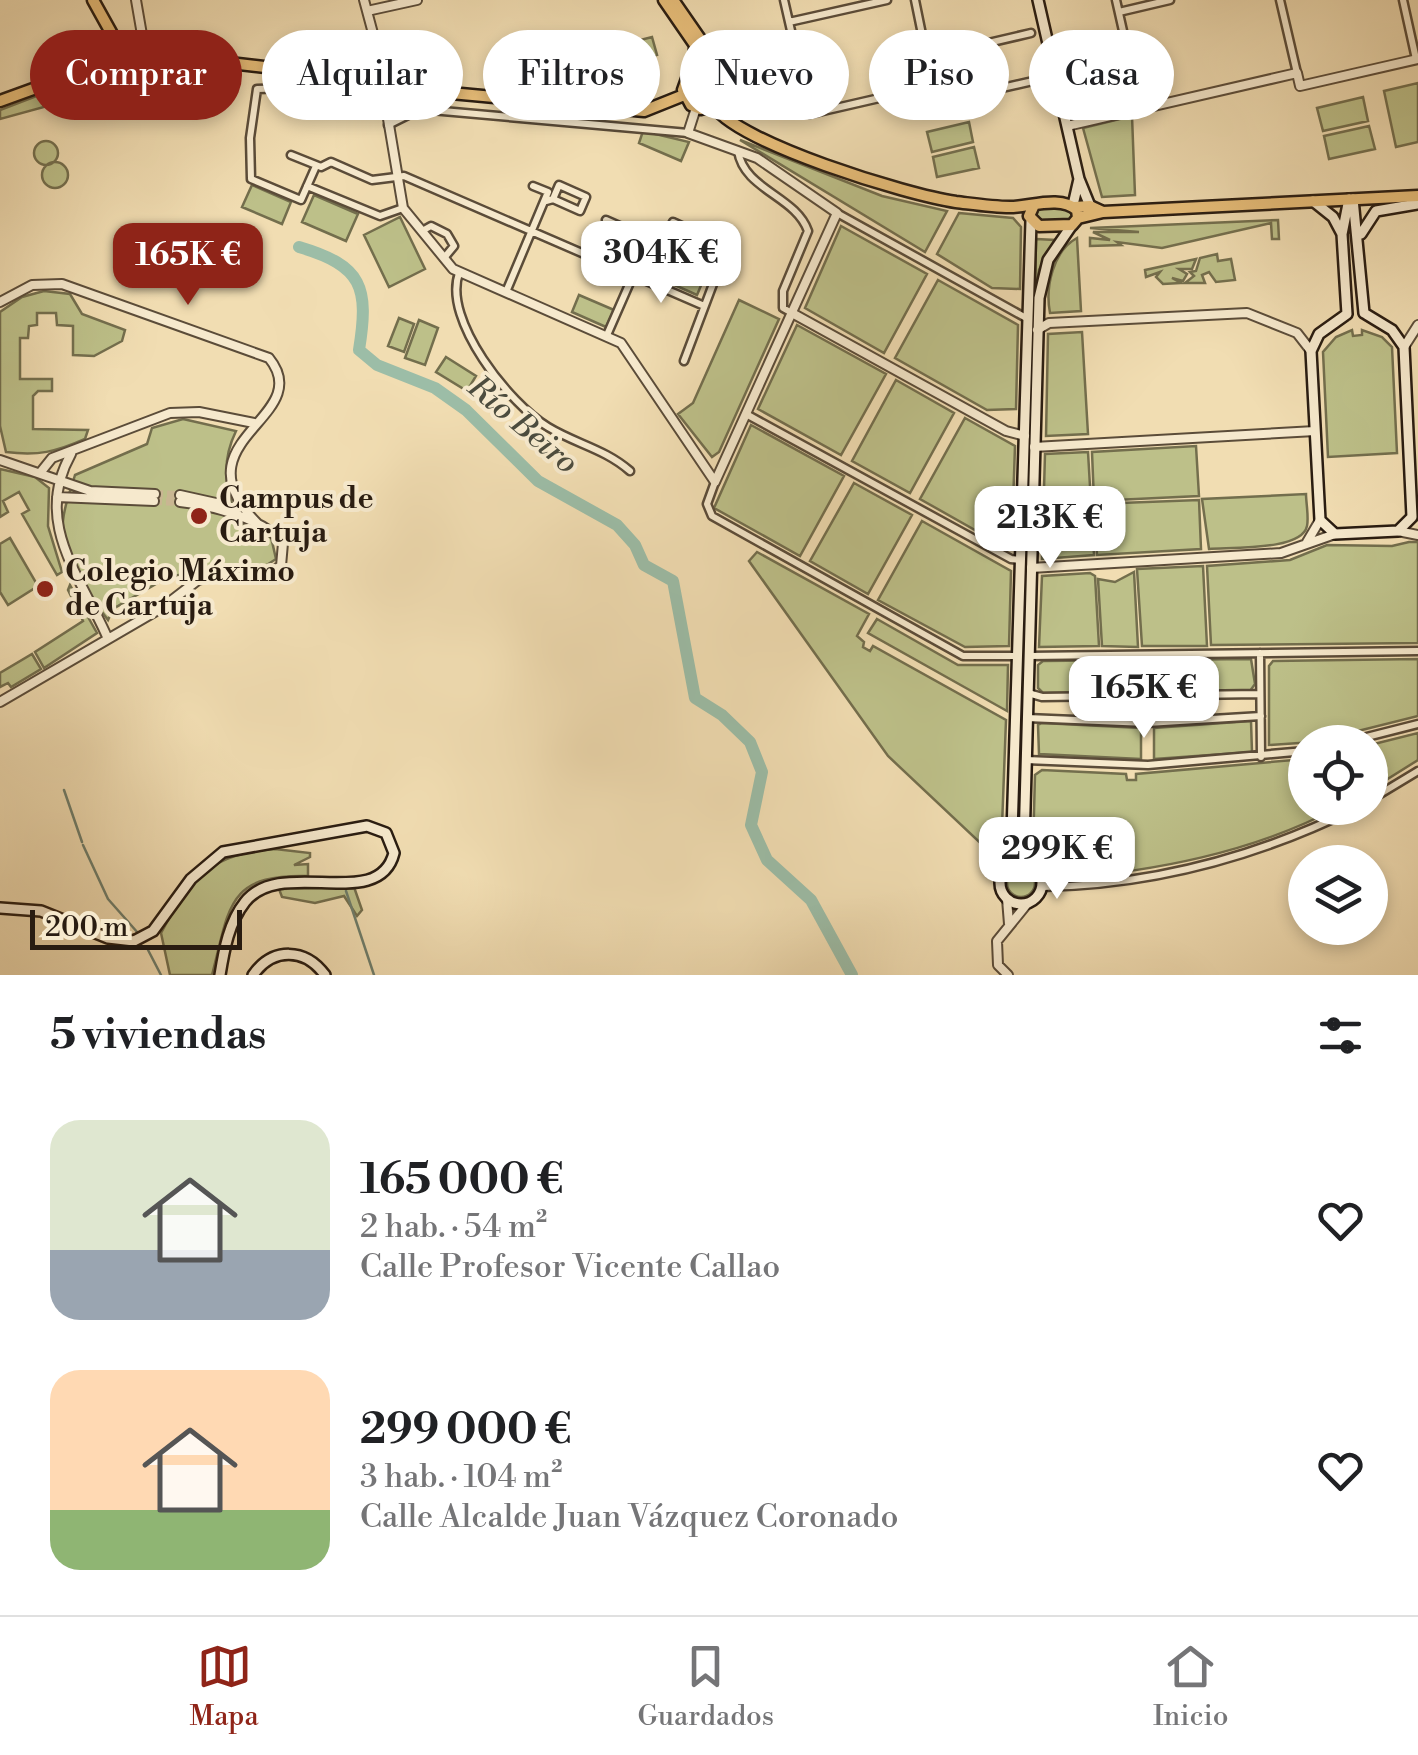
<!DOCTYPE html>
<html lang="es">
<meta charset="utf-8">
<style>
body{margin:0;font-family:"Libre Bodoni",serif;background:#f2f2f2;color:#202124;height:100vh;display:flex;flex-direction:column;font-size:38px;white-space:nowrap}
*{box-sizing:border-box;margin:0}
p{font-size:32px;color:#757577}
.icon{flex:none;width:55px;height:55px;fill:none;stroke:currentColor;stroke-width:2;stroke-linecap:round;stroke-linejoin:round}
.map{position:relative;height:975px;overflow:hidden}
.sheet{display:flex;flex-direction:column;background:#fff;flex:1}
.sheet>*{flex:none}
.hud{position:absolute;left:30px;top:30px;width:1360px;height:90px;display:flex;gap:20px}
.buttons{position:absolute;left:1288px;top:725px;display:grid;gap:20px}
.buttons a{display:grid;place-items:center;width:100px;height:100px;border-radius:50%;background:#fff;box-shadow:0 5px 15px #0003;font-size:50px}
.scale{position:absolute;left:30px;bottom:25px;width:212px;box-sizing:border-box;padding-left:10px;border:5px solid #291c11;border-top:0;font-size:28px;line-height:35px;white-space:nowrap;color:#291c11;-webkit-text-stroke:8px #f6e9cd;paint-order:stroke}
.price{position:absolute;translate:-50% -85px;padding:0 22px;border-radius:20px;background:#fff;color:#222;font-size:32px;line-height:65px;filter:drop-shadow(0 2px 5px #0008)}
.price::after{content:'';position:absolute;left:50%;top:60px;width:30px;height:22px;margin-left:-15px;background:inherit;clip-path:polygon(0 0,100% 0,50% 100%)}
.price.selected{background:#8f2418;color:#fff}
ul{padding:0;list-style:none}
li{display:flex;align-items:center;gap:30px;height:250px;padding:0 50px}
li span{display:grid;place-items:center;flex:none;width:280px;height:200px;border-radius:30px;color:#555}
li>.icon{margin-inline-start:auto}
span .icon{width:120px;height:120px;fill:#fffc;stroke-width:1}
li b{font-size:42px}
h2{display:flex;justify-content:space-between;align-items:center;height:120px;padding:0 50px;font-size:42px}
.chip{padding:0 35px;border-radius:45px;background:#fff;box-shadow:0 5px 15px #0003;font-size:35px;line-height:90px}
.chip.selected{background:#8f2418;color:#fff}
.dock{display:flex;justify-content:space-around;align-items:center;height:140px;border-top:2px solid #e0e0e0;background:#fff;font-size:28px;color:#757577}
.dock a{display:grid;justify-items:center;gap:5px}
.dock .selected{color:#8f2418}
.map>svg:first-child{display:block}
</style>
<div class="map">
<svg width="1418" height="975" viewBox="0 0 1418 975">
<rect width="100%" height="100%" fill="#f1ddb2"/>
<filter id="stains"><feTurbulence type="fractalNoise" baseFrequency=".002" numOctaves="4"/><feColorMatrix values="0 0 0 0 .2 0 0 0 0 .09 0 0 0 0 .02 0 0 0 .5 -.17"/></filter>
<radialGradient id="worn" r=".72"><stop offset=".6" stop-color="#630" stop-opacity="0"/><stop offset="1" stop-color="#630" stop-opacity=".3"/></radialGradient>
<path fill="#bdc089" stroke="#736e4d" stroke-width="2.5" d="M 652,37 L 657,55 L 622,65 L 617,46 Z
M 105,71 L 88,94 L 81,87 L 48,105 L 44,93 Z
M691 89a12 12 0 1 1 24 0a12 12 0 1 1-24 0Z
M 1418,83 L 1418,142 L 1396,147 L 1384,91 Z
M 39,95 L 44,107 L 0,119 L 0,110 Z
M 1363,97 L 1368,121 L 1323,131 L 1317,108 Z
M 1132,116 L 1135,195 L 1102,197 L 1083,128 Z
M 969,122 L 973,142 L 932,152 L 927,132 Z
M 1369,126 L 1375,149 L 1329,159 L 1324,136 Z
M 643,131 L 689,142 L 681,161 L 639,143 Z
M 740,140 L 882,196 L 947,211 L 925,252 Z
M34 153a12 12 0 1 1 24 0a12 12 0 1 1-24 0Z
M 974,147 L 979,168 L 937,177 L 933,157 Z
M42 175a13 13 0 1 1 26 0a13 13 0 1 1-26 0Z
M 252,185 L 291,202 L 282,224 L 242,207 Z
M 314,195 L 358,214 L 346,241 L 302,222 Z
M 1040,208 L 1068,209 L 1073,216 L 1068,222 L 1039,221 L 1034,211 Z
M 959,213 L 1013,218 L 1021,227 L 1020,289 L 992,288 L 937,254 Z
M 400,217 L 425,269 L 389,287 L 364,235 Z
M 1278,220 L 1279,239 L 1272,239 L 1271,223 L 1162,248 L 1117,242 L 1121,245 L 1090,246 L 1090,238 L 1110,240 L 1093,232 L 1139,232 L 1090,228 Z
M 841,226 L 927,274 L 884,353 L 805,308 Z
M 690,236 L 717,247 L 697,295 L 670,283 Z
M 1077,238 L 1081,311 L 1050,313 C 1045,287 1053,251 1077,238 Z
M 1036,239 L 1055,240 L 1039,270 L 1035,295 Z
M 1217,254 L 1218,261 L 1231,259 L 1235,280 L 1216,282 L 1209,272 L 1202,275 L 1205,283 L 1185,283 L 1194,276 L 1190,272 L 1196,271 L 1200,258 Z
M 1196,259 L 1192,269 L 1179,269 L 1187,274 L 1183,281 L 1172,278 L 1181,283 L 1163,284 L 1156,277 L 1160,272 L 1146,277 L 1145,270 Z
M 938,280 L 1018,325 L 1016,409 L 987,410 L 895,358 Z
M 44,291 L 70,294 L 82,314 L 125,330 L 122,341 L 94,356 L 73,355 L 73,326 L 57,325 L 56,313 L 37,313 L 37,325 L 29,326 L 28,338 L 20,338 L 20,379 L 52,379 L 52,391 L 38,391 L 33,396 L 33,429 L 88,430 L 85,439 C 56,452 38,456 6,452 L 0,426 L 0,312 L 22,297 Z
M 579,295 L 614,310 L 606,327 L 572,312 Z
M 739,300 L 779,319 L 719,452 L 712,457 L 678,414 L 693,403 Z
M 399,318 L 414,324 L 404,352 L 388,346 Z
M 419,320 L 438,328 L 425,365 L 405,358 Z
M 797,325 L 886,374 L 841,455 L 758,409 Z
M 1352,330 L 1353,336 L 1362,335 L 1362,330 L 1382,337 L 1392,347 L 1397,453 L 1328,457 L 1323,352 L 1336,337 Z
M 1082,332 L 1088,434 L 1046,436 L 1048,334 Z
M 446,357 L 476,376 L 467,391 L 436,372 Z
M 896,380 L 954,413 L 910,493 L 852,461 Z
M 965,418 L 1015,446 L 1012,535 L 982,534 L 920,499 Z
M 183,419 L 236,431 C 220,464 226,490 239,523 L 271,537 L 276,559 L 259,570 L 218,568 L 168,577 L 113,609 L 108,620 C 89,596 59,554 63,521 C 64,506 71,489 75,475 L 147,444 L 152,428 Z
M 751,425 L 844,476 L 800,556 L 714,508 Z
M 1196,446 L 1199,496 L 1094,501 L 1092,452 Z
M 1088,452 L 1094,555 L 1042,559 L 1045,454 Z
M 0,469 L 35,477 L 49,488 L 48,526 L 62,572 L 57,575 L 22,514 L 29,510 L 19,492 L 3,501 L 8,512 L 0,517 Z
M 854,483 L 912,515 L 868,594 L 810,561 Z
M 1306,494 C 1306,503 1309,517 1307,526 C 1302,551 1230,547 1209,549 L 1202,499 Z
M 1199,500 L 1201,549 L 1097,555 L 1094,504 Z
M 922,521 L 1011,571 L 1009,646 L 965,647 L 878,600 Z
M 10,538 L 38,586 L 8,605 L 0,592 L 0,544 Z
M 1409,542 L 1418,542 L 1418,643 L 1211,645 L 1207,566 L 1290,560 L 1327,545 L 1392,546 Z
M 757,552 L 869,614 L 857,636 L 864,642 L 863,647 L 870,651 L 873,646 L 1006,720 L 1001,853 L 992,854 L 888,756 L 749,561 Z
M 1203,566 L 1207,646 L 1142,646 L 1137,569 Z
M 1134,572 L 1138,647 L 1102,646 L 1098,579 L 1115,582 Z
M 1090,573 L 1095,576 L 1099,646 L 1039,647 L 1042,576 Z
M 70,585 L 97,633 L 44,668 L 35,652 L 83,621 L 68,590 Z
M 877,619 L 958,665 L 1008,665 L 1007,711 L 868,633 Z
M 32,654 L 41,669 L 11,687 L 8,683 L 0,687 L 0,673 Z
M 1251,659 L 1255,684 L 1250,691 L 1153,691 L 1153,660 Z
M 1418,659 L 1418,716 L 1314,742 L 1269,745 L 1269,666 L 1273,661 Z
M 1140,660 L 1141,691 L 1043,693 L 1038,688 L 1038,665 L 1043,661 Z
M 1251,721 L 1252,752 L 1154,759 L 1154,728 Z
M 1042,723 L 1141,728 L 1141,759 L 1039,754 L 1038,725 Z
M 1418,733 L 1418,760 L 1370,790 L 1370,745 Z
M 1305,759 L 1305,808 L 1337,808 C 1251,853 1155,871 1059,879 L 1033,848 L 1035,775 L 1042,770 L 1126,774 L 1127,780 L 1136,780 L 1136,774 Z
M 275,849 L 310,853 L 310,857 L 294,865 L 308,864 L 308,876 C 227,874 230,906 212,975 L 170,975 L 161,933 C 191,877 210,854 275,849 Z
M1007 883a14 14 0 1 1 28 0a14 14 0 1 1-28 0Z
M 354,887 L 362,910 L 357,916 L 344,896 L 315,903 L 282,897 L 279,889 Z"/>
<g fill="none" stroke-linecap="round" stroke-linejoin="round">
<path stroke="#6e7d6b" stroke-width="2.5" d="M 64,790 L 82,842
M 83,845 L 108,899 L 138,933
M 346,891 L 374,975
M 147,948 L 161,975"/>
<path stroke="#9cbda7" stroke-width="12" d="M 299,247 C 363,266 369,287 359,350 L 377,365 L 435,388 L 466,410 L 538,481 L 617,525 L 635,545 L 644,565 L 673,581 L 695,698 L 722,715 L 750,742 L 762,772 L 751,825 L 767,860 L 811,900 L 852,975"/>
<path stroke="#c9b692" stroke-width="8" stroke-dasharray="8 4" stroke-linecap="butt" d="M 155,494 L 180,495
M 154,501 L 180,502"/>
<g stroke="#5b4c39" stroke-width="11">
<path id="minor" d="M 784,0 L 810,114 L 923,88 L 934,93
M 915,0 L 936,103 L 1055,76
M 1116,0 L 1140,106
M 1280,0 L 1297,73
M 1403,0 L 1416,59
M 1119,12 L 1170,0
M 789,22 L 887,0
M 928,57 L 1031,33
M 388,125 L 420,109 L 688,133
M 738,151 C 744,190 796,196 808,231 L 783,291 L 783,308 L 792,313
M 291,155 L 321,167 L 331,162 L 372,180 L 404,176 L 702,305
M 316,166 L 301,200 L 251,179 L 250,138 L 257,89 L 291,88 L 384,107
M 307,186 L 380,216 L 403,208
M 546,201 L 553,199 L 580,211 L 586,197 L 559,185 L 553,199
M 837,213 L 1028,319
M 606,220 L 649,239 L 665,240 L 673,222 L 727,247 L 684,361
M 422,231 L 431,226 L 447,234 L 454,246 L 444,258
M 459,273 C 442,320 510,404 548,427 C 576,444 605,449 630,471
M 506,292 L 548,192 L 533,186
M 607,335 L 649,239
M 746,414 L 1011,559 L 1021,560
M 715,482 L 707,504 L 712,516 L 963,656 L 1017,656
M 1260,653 L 1261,757
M 1029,656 L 1418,651
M 1028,693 L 1042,697 L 1260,694
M 1027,718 L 1147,723 L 1261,716
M 1347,742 L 1418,724
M 1026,760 L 1148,765 L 1305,751
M 1370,800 L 1418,771
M 1042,887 C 1153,885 1257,857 1356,808"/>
</g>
<g stroke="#5b4c39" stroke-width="12">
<path id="tertiary" d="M 136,0 L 145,52
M 364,0 L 385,78
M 367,11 L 417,0
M 383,89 L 403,208 L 453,269 L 621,343 L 715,482 L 837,213 L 757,158 L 688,133 L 696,108
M 1067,126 L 1297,73 L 1300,86 L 1418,59
M 0,302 L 32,285 L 62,284 L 269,358 C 318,418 173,440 258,524
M 792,313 L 1006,431 L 1025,436
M 1037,330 L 1049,323 L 1247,313 L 1297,333 L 1311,351
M 1404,347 L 1418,325
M 1034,447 L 1315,431
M 71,454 C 32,523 82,578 108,639
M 0,460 L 90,491 L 155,494
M 40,473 L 52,458 L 170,413 L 199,412 L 254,423
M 180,495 L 216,503 L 233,513
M 57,497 L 154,501
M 1398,531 L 1418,535
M 1307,542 L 1320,520
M 1031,568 L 1281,553 L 1335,534
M 0,702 L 163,607 L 198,580 L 221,575 L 259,578 L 281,566 L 283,543 C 263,518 210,505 180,502
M 1007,899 L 1009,924
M 1008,975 L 998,965 L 997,941 L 1027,904"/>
</g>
<g stroke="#291c11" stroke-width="14">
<path id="secondary" d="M 1038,0 L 1079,179 L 1090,206
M 1353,199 L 1364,313
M 1313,201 L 1333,217 L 1342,234
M 1073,205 L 1079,179
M 1361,234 L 1376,211 L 1417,204 L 1418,200
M 1347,314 L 1319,334 L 1311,351 L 1320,520 L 1335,534 L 1398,531 L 1412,517 L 1404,347 L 1392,330 L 1364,313
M 1347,314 L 1342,234 L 1349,199
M1000 883a21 21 0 1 1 42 0a21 21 0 1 1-42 0Z
M 1027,862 L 1024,844 L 1039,298 L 1048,260 L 1072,225
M 1011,865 L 1031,221
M 0,908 L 41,911 L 108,938 L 134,941 L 153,931 L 191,879 L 223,852 L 367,826 L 386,833 L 394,853 C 379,913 281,856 245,902 C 229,922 224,950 220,975
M 253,975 C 273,947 305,948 325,975"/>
</g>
<g stroke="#291c11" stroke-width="15">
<path id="primary" d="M 93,0 L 123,54
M 664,0 L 695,45 L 694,71
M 673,0 L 707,49 L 722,84 L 714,106 L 701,109 L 691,105 L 683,90 L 688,76 L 700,69 L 715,73
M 386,87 L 644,111 L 684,95
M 0,101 L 135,52 L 377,80
M 714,106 C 738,143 907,195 956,202 C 973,204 992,207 1010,207 C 1030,207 1060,195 1077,210 L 1078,218 L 1072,225 L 1039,226 L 1029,216 L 1034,205
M 1075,207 L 1090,206 L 1103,212
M 1078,218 L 1103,212 L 1418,196"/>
</g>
<use href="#minor" stroke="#f6e9cd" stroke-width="6"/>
<use href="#tertiary" stroke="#f6e9cd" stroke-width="8"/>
<use href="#secondary" stroke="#f6e9cd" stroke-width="9"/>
<use href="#primary" stroke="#e8be79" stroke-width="10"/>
</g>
<g fill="#8f2418" stroke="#f6e9cd" stroke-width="4">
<circle cx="199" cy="516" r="10"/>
<circle cx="45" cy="589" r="10"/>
</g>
<g text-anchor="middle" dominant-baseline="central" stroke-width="8" stroke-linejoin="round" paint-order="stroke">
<g font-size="30" font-weight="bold" fill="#291c11" stroke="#f6e9cd" text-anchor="start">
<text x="219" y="499">Campus de<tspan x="219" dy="34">Cartuja</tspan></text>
<text x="65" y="572">Colegio Máximo<tspan x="65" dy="34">de Cartuja</tspan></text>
</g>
<g font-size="32" font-style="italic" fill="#4c4c3e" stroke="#f6e9cd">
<text transform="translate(523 425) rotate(40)">Río Beiro</text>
</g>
</g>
<rect width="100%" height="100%" filter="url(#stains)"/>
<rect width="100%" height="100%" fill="url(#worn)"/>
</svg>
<div class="buttons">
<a><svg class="icon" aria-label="locate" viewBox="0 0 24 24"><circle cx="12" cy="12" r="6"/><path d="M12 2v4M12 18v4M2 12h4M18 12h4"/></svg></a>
<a><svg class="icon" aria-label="layers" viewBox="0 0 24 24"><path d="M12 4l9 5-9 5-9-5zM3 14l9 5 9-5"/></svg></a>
</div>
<div class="scale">200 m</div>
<b class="price" style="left:661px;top:306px">304K €</b>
<b class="price selected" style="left:188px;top:308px">165K €</b>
<b class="price" style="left:1050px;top:571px">213K €</b>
<b class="price" style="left:1144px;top:741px">165K €</b>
<b class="price" style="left:1057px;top:902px">299K €</b>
<div class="hud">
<a class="chip selected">Comprar</a>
<a class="chip">Alquilar</a>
<a class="chip">Filtros</a>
<a class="chip">Nuevo</a>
<a class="chip">Piso</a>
<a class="chip">Casa</a>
</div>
</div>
<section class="sheet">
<h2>5 viviendas<svg class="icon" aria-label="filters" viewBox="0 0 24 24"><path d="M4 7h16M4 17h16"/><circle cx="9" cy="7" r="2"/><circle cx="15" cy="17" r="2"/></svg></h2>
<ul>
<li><span style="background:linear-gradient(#dfe7d0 65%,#9aa5b1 0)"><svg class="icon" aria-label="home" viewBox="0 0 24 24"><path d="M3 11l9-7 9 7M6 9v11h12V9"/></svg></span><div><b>165 000 €</b><p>2 hab. · 54 m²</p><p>Calle Profesor Vicente Callao</p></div><svg class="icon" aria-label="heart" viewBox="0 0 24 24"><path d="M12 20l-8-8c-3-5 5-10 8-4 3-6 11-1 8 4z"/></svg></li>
<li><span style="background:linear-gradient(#ffd9b3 70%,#8fb573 0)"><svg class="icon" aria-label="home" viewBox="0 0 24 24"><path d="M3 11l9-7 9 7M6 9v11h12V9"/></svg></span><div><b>299 000 €</b><p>3 hab. · 104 m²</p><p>Calle Alcalde Juan Vázquez Coronado</p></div><svg class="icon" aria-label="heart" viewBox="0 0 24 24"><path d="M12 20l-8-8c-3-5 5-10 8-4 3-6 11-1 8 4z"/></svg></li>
</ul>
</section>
<nav class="dock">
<a class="selected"><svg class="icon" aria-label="map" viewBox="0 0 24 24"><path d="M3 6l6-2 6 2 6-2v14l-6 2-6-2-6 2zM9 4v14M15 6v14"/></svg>Mapa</a>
<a><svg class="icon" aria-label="saved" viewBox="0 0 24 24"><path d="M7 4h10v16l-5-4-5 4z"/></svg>Guardados</a>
<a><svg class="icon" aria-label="home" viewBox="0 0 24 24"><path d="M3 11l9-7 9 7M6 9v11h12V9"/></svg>Inicio</a>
</nav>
